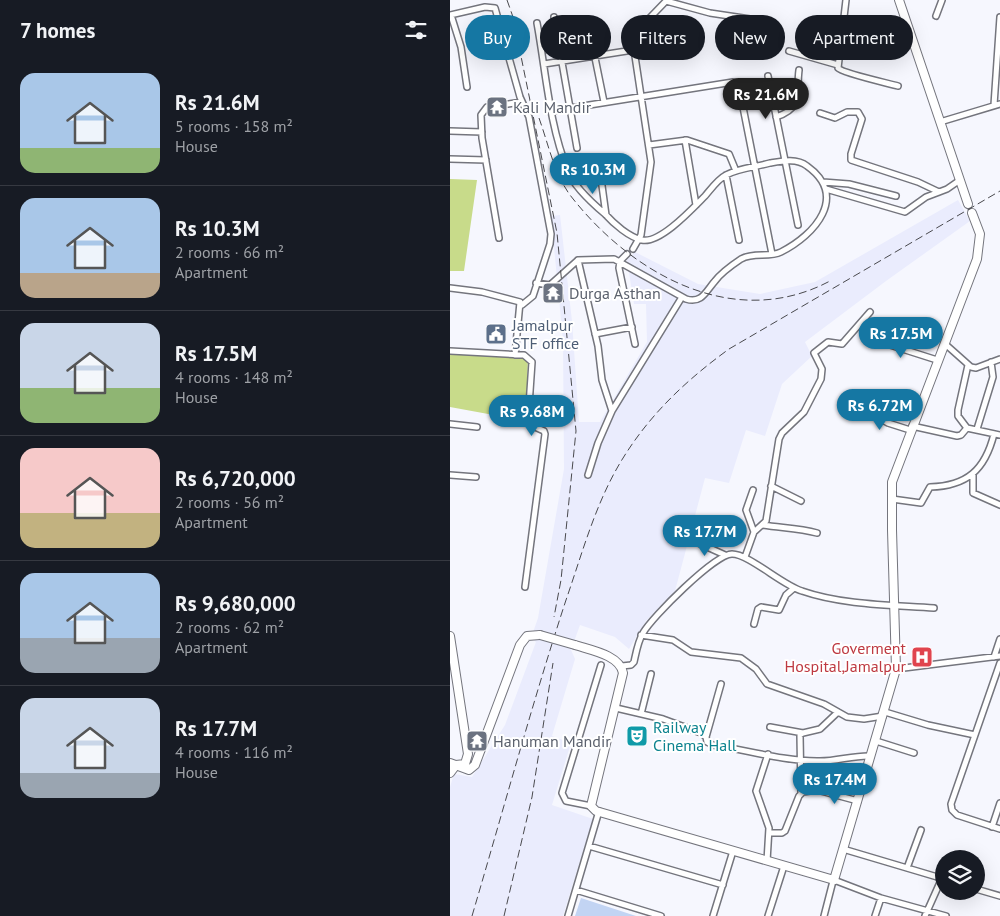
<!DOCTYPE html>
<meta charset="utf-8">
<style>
body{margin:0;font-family:"PT Sans",sans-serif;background:#20242c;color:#f1f3f6;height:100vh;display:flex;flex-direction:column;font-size:19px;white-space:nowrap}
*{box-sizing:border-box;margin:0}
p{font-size:16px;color:#9ea1a6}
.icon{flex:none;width:28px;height:28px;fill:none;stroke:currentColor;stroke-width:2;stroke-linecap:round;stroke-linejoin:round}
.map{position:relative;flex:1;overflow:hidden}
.details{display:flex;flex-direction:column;background:#171b24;width:450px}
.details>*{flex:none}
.top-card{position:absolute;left:15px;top:15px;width:460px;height:45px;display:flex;gap:10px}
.fabs{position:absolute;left:485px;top:850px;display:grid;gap:10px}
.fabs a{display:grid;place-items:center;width:50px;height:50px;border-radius:50%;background:#171b24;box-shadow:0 5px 20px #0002;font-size:25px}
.price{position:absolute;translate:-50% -42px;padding:0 11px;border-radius:18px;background:#1577a3;color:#fff;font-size:16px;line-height:32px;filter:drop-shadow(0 1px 2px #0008)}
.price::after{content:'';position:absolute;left:50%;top:30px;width:15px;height:11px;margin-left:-8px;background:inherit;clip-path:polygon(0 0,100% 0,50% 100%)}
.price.current{background:#222;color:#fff}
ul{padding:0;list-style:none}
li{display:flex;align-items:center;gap:15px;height:125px;padding:0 20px}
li+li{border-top:1px solid #363941}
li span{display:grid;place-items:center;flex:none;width:140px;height:100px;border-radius:15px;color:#555}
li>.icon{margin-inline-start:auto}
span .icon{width:60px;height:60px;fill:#fffc;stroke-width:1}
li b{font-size:21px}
h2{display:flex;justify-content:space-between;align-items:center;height:60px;padding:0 20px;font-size:21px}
.chip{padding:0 18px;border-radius:22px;background:#171b24;box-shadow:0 5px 20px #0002;font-size:18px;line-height:45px}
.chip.current{background:#1577a3;color:#fff}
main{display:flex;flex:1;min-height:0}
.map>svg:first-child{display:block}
</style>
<main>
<section class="details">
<h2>7 homes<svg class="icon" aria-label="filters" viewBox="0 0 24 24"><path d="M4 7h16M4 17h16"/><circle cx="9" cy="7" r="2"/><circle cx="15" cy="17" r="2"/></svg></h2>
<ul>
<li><span style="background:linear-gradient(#a9c7e8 75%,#8fb573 0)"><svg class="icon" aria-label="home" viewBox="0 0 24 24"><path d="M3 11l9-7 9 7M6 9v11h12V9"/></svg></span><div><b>Rs 21.6M</b><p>5 rooms · 158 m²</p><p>House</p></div></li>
<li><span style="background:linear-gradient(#a9c7e8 75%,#b9a48a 0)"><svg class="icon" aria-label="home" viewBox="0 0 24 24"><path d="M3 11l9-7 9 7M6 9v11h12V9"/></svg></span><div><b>Rs 10.3M</b><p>2 rooms · 66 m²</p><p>Apartment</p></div></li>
<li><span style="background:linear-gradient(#c9d6e8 65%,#8fb573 0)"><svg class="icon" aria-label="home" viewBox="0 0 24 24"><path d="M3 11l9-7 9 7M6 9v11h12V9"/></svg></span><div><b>Rs 17.5M</b><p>4 rooms · 148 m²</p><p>House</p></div></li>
<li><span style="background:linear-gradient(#f6c9c9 65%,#c2b280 0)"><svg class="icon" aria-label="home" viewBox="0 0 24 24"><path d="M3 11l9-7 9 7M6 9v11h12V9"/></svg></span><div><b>Rs 6,720,000</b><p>2 rooms · 56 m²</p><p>Apartment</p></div></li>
<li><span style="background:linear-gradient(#a9c7e8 65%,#9aa5b1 0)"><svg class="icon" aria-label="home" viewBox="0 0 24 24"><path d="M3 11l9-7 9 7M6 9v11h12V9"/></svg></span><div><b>Rs 9,680,000</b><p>2 rooms · 62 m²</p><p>Apartment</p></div></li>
<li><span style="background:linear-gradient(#c9d6e8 75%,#9aa5b1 0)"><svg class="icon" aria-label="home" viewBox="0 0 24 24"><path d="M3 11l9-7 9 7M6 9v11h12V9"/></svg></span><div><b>Rs 17.7M</b><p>4 rooms · 116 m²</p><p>House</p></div></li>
</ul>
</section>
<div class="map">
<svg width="550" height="916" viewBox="0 0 550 916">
<rect width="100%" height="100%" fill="#f6f7fe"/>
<path fill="#eaecfd" d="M 508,200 L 520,221 L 436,281 L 355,342 L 362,356 L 332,384 L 315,436 L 296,430 L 279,483 L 255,478 L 225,591 L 196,621 L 179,649 L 165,637 L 130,625 L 121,650 L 125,659 L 102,736 L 121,743 L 102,805 L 143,819 L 113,916 L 0,916 L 0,787 L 4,774 L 22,777 L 55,725 L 86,642 L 81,638 L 88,618 L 114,469 L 113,340 L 101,216 L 110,215 L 122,321 L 129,422 L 150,422 L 197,342 L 196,304 L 184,304 L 177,260 L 185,252 L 248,284 L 310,294 L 365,282 Z"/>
<path fill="#c8db8a" d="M 0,179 L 27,180 L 14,271 L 0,271 Z
M 0,350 L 78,356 L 76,421 L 0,407 Z"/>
<path fill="#c2d4f3" d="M 131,898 L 186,916 L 125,916 Z"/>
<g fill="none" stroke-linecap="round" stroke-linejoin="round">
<g stroke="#74757d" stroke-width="8">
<path id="street" d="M 396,0 L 388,68 C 392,73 437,83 448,86
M 216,1 L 260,13 L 300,19
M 0,15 L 35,7 L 45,8 L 70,97 L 79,117 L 101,234 L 100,244 L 83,296 L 72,305
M 1,15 L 11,47 L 17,87
M 486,16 L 492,0
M 104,17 L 127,148
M 141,38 L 154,102
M 339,51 L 388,65
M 94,64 L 183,50
M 318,76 L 348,225
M 544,105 L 550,17
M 102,111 L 283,82 L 290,92 L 322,254
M 370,113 L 385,118 L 397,112 L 408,112 L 412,119 L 401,154 L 401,160 L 468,182 L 489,192
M 326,117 C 353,108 346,95 349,70
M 490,122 L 550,104
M 0,131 L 32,132
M 235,140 L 246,205
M 199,145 L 237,140 L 279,154 L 286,171
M 0,159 L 36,160
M 150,171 L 156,215
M 276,175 L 289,240
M 373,182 L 399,184 L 446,196
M 376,189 L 455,212 L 476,197 L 497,189 L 510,180
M 49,238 L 32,138 L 31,115 L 37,107 L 72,102
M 183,249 L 191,235 L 201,162 L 183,43 L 188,30 L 217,0
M 177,254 L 170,261 L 169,268 L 185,344
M 128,260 L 148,346 L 152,380 L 162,411 L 148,443 L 138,475
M 86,283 L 100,285 L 128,260 L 164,259 L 236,299 C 252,304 256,291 265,281 C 271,273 282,265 291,259 C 304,252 319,258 331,252 C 365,235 399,196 357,166 C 347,158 332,161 320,163 C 306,167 289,168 276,175 C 268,179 261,189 255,196 C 243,208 210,244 192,240 C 179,237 164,224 155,214 C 142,203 124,187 118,171 C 99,125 96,72 87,23
M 0,288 L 32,292 L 70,302 L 65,355
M 145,334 L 182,327
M 421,339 L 487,360
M 494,343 L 521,367 L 526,368 L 550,359
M 0,351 L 74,355 L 82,362 L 78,420 L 85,427 L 94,431 L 95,434 L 75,587
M 410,407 L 438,423 L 460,430
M 162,411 L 232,297
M 0,424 L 27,427
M 462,426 L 507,436 L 511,435 L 517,428 L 550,435
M 517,428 L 508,416 L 508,410 L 518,365
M 527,429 L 543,377 L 541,362
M 0,475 L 26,477
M 523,475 L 523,493 L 550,505
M 321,486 L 351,501
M 303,490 L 296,510 L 304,532
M 442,499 L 471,503 L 480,487 C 517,486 535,470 544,434
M 313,525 C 332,528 349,528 367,533
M 244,541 L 275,555
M 295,557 L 304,532 L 316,521 L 329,439 L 332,433 L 354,412 L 371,379 L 372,369 L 364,353 L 378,342 L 392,344 L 420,312
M 304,624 L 308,609 L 311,607 L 329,610 L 336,595 L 344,588
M 191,635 L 223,640 L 241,652 L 291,658 L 306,669 L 317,684 L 374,704 L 397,717 L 414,719 L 433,716
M 544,657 L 550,639
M 172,666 L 181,665 L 184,662 C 186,653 188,641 193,633 C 202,617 265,554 282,554 C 299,554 332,585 352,591 C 392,605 442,605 484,608
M 446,669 L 550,656
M 166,708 L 213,719 L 251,733 L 256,737 L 257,742 L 263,745 C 297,750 333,761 367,761 C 385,762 403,755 421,756
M 435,712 L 478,725 L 525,735 L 550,663
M 191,714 L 201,674
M 320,727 L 353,733
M 525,735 L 501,804 L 502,810 L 507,815 L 550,829
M 256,737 L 271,684
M 426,741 L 464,753
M 367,790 L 408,801
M 351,793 L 350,735 L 353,733 L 370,729 L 388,712
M 141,806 L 116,801 L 112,793 L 151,665
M 542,827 L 550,803
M 319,833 L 332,833 L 335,831 L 349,796 L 353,792 L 367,790 L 374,780 L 413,784
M 139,846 L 273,885
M 393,849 L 494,879
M 317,861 L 319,828 L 306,791 L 318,754
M 457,868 L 471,830
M 384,880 L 431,898 L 496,916
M 526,889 L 550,896
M 126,890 L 211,916
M 118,916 L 149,811
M 263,916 L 283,851
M 318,916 L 334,866
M 374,916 L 383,881
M 425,916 L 431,898
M 475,916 L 492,878"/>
</g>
<g stroke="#74757d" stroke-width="10">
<path id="secondary" d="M 449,0 L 518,204
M 0,636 L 18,754 L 15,764 L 6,765 L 0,773
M 125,645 C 140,650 170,655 173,673 L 141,806 L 146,811 L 384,880 L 446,669 L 442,530 L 442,482 L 527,259 L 530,234 L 522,213
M 0,763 L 19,770 L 25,765 L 70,645 L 77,636 L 90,635"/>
</g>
<use href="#street" stroke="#fff" stroke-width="5"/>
<use href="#secondary" stroke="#fff" stroke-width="8"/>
<path stroke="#49494d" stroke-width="1" stroke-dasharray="8 4" stroke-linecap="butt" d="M 57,0 L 63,17 L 107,233 L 126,431 L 111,580 L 104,617
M 89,118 C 98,143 104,173 120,195 C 181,274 284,332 380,281
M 22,916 C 53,811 82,704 116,600 C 132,554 145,505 170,463 C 198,416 235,381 279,349 L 550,191
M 54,916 L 82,797 L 103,663"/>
<g stroke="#74757d" stroke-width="10" stroke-linecap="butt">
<path id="secondary-bridge" d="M 90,635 L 125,645"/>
</g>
<use href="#secondary-bridge" stroke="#fff" stroke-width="8"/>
</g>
<defs>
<g id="temple-square" transform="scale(1.125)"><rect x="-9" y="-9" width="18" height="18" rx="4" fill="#6b7280" stroke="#fff"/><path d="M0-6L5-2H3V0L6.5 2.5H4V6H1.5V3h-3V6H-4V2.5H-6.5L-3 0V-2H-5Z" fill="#fff"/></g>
<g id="civic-square" transform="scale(1.125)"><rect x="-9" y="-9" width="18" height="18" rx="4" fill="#5c6f8a" stroke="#fff"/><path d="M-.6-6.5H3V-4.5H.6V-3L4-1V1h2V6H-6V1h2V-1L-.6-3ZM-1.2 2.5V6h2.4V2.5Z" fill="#fff"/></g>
<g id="hospital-square" transform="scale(1.125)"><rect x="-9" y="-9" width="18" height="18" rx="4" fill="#e0444e" stroke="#fff"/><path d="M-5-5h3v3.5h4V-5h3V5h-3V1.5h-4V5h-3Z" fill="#fff"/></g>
<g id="theatre-square" transform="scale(1.125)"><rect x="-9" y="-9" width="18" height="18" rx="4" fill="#0f9aa8" stroke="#fff"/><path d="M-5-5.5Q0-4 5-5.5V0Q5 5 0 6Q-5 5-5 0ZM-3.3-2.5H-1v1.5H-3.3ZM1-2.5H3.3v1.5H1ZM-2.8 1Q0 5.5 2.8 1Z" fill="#fff"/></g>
</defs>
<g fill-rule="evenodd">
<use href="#temple-square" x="47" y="107"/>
<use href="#temple-square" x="103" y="293"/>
<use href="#civic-square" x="46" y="334"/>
<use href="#hospital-square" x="472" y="657"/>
<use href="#theatre-square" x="187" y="736"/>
<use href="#temple-square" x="27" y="741"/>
</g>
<g text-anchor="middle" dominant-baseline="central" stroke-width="4" stroke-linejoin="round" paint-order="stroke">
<g font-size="16" fill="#5b616d" stroke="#fff" text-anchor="start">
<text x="63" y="107">Kali Mandir</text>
<text x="119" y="293">Durga Asthan</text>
<text x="43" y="741">Hanuman Mandir</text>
</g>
<g font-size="16" fill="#4e5e75" stroke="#fff" text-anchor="start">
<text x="62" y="325">Jamalpur<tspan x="62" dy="18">STF office</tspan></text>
</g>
<g font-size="16" fill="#be3a42" stroke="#fff" text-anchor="end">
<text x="456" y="648">Goverment<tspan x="456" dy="18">Hospital,Jamalpur</tspan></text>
</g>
<g font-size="16" fill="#0d838f" stroke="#fff" text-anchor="start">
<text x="203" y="727">Railway<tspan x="203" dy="18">Cinema Hall</tspan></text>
</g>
</g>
</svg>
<div class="fabs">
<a><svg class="icon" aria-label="layers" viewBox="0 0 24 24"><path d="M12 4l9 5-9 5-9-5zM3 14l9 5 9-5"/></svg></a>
</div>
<b class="price current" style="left:316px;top:120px">Rs 21.6M</b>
<b class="price" style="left:143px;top:195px">Rs 10.3M</b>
<b class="price" style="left:451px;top:359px">Rs 17.5M</b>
<b class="price" style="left:430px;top:431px">Rs 6.72M</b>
<b class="price" style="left:82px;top:437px">Rs 9.68M</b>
<b class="price" style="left:255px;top:557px">Rs 17.7M</b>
<b class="price" style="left:385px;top:805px">Rs 17.4M</b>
<div class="top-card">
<a class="chip current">Buy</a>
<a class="chip">Rent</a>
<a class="chip">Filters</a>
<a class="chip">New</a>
<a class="chip">Apartment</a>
</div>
</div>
</main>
